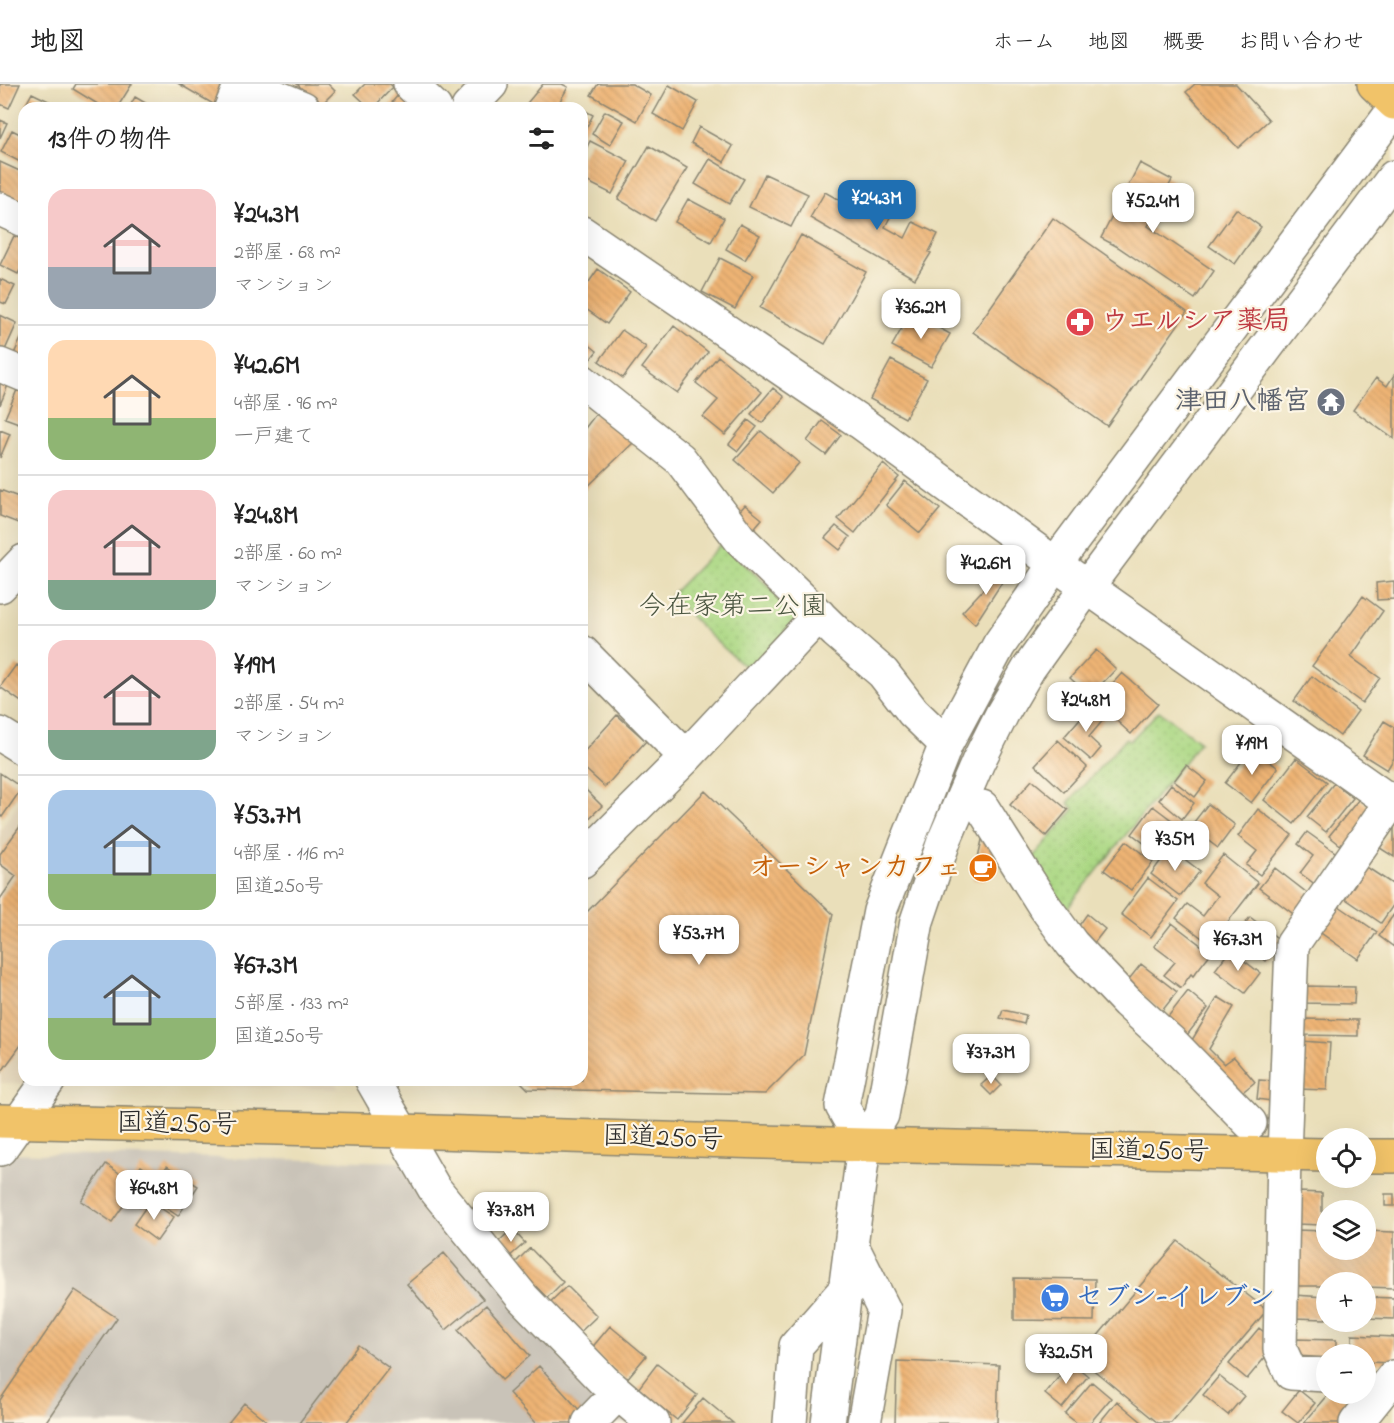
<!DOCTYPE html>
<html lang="ja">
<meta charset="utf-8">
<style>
body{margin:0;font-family:"Indie Flower","Klee One",sans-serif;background:#f2f2f2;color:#222;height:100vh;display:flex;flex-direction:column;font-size:22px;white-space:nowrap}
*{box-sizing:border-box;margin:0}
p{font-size:20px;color:#767676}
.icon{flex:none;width:33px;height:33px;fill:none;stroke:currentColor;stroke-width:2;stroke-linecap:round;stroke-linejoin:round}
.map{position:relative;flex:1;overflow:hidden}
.sheet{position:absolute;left:18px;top:18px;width:570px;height:984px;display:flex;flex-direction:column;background:#fff;border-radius:18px;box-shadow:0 6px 24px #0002}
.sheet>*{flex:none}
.tools{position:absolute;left:1316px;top:1044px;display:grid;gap:12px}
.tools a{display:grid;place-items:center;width:60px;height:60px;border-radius:50%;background:#fff;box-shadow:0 6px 24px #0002;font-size:30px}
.price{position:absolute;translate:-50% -51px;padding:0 14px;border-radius:12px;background:#fff;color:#222;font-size:20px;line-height:39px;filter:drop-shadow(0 2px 3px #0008)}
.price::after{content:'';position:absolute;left:50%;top:36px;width:18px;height:14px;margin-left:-9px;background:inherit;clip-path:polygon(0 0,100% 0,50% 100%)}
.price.current{background:#1f6fb2;color:#fff}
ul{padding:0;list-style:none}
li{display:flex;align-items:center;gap:18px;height:150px;padding:0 30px}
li+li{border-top:2px solid #e0e0e0}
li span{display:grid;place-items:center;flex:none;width:168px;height:120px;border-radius:18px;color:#555}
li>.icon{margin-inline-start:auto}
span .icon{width:72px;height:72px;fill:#fffc;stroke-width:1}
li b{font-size:26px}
h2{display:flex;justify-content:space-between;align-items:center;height:72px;padding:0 30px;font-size:26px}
header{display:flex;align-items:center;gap:36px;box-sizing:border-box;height:84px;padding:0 30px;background:#fff;border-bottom:2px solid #e0e0e0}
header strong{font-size:28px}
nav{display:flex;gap:33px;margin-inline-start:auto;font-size:21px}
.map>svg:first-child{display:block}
</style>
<header>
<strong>地図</strong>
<nav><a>ホーム</a><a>地図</a><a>概要</a><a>お問い合わせ</a></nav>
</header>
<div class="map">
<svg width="1394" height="1339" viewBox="0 0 1394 1339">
<defs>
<pattern id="park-dots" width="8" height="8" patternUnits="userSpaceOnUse" patternTransform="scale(1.5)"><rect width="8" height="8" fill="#acd884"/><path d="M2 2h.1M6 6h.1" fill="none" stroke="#94ba72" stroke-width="1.8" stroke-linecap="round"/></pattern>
<pattern id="building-back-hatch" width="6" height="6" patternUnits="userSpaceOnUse" patternTransform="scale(1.5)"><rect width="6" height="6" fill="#eeb475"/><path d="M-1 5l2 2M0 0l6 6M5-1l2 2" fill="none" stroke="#cc9b65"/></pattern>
</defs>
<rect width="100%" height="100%" fill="#fcf5e5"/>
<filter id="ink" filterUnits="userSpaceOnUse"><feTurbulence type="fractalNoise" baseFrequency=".0167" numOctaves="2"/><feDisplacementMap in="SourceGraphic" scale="12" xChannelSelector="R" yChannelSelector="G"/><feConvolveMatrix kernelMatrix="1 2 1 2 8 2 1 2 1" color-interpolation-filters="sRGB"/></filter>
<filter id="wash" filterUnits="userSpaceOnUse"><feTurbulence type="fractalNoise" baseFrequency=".008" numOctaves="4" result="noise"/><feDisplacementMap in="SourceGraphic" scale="24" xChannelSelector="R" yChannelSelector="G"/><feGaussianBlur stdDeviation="1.35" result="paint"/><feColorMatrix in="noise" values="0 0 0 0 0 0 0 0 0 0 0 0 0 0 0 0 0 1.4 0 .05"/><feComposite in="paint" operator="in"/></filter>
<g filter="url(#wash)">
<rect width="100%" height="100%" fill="#eadfba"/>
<path fill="#e1d2b4" d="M 24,711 L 24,996 L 31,996 L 28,1000 L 0,999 L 0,746 Z
M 59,996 L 333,996 L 339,1005 L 57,999 Z"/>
<path fill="#c9c3b8" d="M 0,1069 L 406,1078 L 634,1339 L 0,1339 Z"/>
<path fill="url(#park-dots)" stroke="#6c8258" stroke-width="1.5" d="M 722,459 L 801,533 L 751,588 L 707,549 L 671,511 Z
M 1159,627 L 1200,658 L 1061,832 L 1027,781 L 1074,725 L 1068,719 L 1126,654 L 1130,657 Z"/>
<g id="blocks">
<path fill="url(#building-back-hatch)" d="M 0,0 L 20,0 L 9,24 L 0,20 Z
M 76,0 L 132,0 L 117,24 L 104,24 L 73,5 Z
M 179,0 L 217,0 L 231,9 L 220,24 Z
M 297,0 L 328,0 L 335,7 L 320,22 Z
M 365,0 L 390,0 L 393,3 L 373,24 L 370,24 L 355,10 Z
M 543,0 L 562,0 L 568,3 L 556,24 L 523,24 Z
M 598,0 L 632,0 L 651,11 L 637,37 L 591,11 Z
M 1195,0 L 1236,0 L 1269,36 L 1238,64 L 1186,8 Z
M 669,1 L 698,18 L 682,47 L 653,30 Z
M 32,9 L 63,24 L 24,24 Z
M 399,10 L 414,24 L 387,24 Z
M 135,13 L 154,24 L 129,24 Z
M 582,25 L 593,31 L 582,52 Z
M 605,27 L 624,37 L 610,61 L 592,50 Z
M 0,36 L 7,39 L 0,54 Z
M 699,43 L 733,62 L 724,78 L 691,59 Z
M 12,46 L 24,52 L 24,80 L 1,68 Z
M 590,57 L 629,77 L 612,110 L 582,95 L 582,73 Z
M 649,62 L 687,84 L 655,137 L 618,115 Z
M 710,75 L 744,95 L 729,120 L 695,100 Z
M 0,78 L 24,89 L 24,124 L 0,113 Z
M 1140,79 L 1172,96 L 1148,142 L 1214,187 L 1195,215 L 1118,163 L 1101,154 Z
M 765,90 L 808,110 L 791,143 L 749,123 Z
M 876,101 L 900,114 L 885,143 L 905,154 L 913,138 L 938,150 L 929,168 L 931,169 L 915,195 L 810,134 L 825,108 L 862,129 Z
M 688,115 L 724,134 L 711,158 L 675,138 Z
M 1236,125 L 1261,143 L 1235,180 L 1209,162 Z
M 1053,134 L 1187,228 L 1107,342 L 973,248 Z
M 740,140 L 760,151 L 745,176 L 726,165 Z
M 801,151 L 866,188 L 825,260 L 760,224 Z
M 14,152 L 24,156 L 24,178 L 18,190 L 0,181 Z
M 720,174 L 753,191 L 735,225 L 702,208 Z
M 598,185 L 630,208 L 607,240 L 582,222 L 582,208 Z
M 0,195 L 15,202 L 6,220 L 0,218 Z
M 911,228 L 950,250 L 931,283 L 892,262 Z
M 0,231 L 17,239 L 5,266 L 0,264 Z
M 674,242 L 708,268 L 677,309 L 642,284 Z
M 622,246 L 646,263 L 623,294 L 599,277 Z
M 24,248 L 24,275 L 14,270 Z
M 582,255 L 597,267 L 582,286 Z
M 718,272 L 762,308 L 725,351 L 703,333 L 718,316 L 696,299 Z
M 891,276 L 927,295 L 905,334 L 870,315 Z
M 1394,291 L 1394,355 L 1353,326 L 1376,294 L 1387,302 Z
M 0,298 L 8,301 L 0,321 Z
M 773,304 L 784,313 L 762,339 L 751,330 Z
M 17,306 L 24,309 L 24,341 L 5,334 Z
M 599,326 L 634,358 L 582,408 L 582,348 Z
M 748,336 L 757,343 L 738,367 L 729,360 Z
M 822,337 L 841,351 L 826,371 L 807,357 Z
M 0,346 L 10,350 L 0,374 Z
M 761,347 L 799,379 L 773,409 L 735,376 Z
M 883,380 L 899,393 L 855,449 L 838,435 Z
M 905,397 L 940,425 L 920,449 L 886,421 Z
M 0,406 L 24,415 L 23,441 L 0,432 Z
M 745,421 L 762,435 L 751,448 L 734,433 Z
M 836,442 L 850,453 L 840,466 L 825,454 Z
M 1008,479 L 1012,483 L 975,540 L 962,528 Z
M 1394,497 L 1394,515 L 1377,516 L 1376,499 Z
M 1363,512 L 1383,527 L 1351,573 L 1380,594 L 1362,619 L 1312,582 Z
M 1096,566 L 1116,585 L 1090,612 L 1070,594 Z
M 16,581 L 24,586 L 23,619 L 0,603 Z
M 1122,589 L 1158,620 L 1131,650 L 1096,618 Z
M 1312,592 L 1358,627 L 1340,652 L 1294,617 Z
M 1090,623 L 1104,635 L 1089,653 L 1101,664 L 1091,676 L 1064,653 Z
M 617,631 L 646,657 L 605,703 L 582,682 L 582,670 Z
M 1384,637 L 1394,643 L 1394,674 L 1387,686 L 1363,671 Z
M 1058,656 L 1087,683 L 1064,708 L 1035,681 Z
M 1252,664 L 1278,684 L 1251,719 L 1225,699 Z
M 1296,674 L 1327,698 L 1294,740 L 1264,716 Z
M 1186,681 L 1207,697 L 1195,713 L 1174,697 Z
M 0,689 L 22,704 L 2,733 L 0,731 Z
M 1032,696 L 1068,726 L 1046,752 L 1010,721 Z
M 1334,699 L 1353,714 L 1326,748 L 1307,733 Z
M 1171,700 L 1194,719 L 1182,735 L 1159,716 Z
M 582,702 L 602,722 L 582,741 Z
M 705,707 L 833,830 L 804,971 L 765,1010 L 528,1005 L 519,996 L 582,996 L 582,833 Z
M 1359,715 L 1377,729 L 1348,767 L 1329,752 Z
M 1208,720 L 1235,741 L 1218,764 L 1190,743 Z
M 1153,722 L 1178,741 L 1157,769 L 1132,750 Z
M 1258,725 L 1292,751 L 1260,791 L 1246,781 L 1257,767 L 1238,752 Z
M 24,737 L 24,957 L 0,990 L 0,815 L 16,792 L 0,780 L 0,770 Z
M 1394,743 L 1394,773 L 1380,764 Z
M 1307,748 L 1339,771 L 1316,801 L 1300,789 L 1313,772 L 1298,760 Z
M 982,756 L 992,758 L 998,774 L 983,797 L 973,795 Z
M 1126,757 L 1153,778 L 1131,806 L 1104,786 Z
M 1170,764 L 1200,787 L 1180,812 L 1151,790 Z
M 1223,771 L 1258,799 L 1220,848 L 1211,841 L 1202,854 L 1176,834 L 1187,820 L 1203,832 L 1218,812 L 1202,799 Z
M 1365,782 L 1394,801 L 1394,820 L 1381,839 L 1343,813 Z
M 1275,784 L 1311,812 L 1296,832 L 1259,804 Z
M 1148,794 L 1178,817 L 1151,853 L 1121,830 Z
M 1336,820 L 1377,848 L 1358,875 L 1318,847 Z
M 1087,830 L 1105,845 L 1091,863 L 1073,850 Z
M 1394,830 L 1394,863 L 1379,852 Z
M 1250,833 L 1281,857 L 1266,877 L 1235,853 Z
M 1172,839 L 1211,869 L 1193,892 L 1191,890 L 1181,904 L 1164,891 L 1175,878 L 1154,862 Z
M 1230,866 L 1260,889 L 1245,909 L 1215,886 Z
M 1141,880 L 1177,908 L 1162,927 L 1126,899 Z
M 1302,902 L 1355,903 L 1354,920 L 1302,919 Z
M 1188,907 L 1208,924 L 1184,955 L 1163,939 Z
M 1218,913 L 1234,923 L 1209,965 L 1224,980 L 1234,973 L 1255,998 L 1235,1014 L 1186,966 Z
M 1003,926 L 1026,931 L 1024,940 L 1000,934 Z
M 1303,935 L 1358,936 L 1358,952 L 1303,951 Z
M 1301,957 L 1330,959 L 1327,1006 L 1298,1005 Z
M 992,991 L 1001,1001 L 991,1011 L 981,1001 Z
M 1259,996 L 1273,997 L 1271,1017 L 1257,1015 Z
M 106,1080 L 131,1097 L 141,1082 L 159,1094 L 167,1082 L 198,1102 L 178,1132 L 148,1112 L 141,1123 L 128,1115 L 112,1138 L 81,1117 Z
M 1298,1108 L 1322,1109 L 1322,1141 L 1297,1140 Z
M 1385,1110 L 1394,1110 L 1394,1122 L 1385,1122 Z
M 150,1117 L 174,1133 L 157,1157 L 134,1140 Z
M 512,1145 L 525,1159 L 509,1173 L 497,1159 Z
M 1295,1146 L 1326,1147 L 1326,1166 L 1365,1166 L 1365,1147 L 1394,1148 L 1394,1204 L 1365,1203 L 1365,1198 L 1326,1198 L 1326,1202 L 1295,1202 Z
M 1178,1157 L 1267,1226 L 1171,1339 L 1158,1339 L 1079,1274 Z
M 530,1164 L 563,1198 L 547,1214 L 514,1180 Z
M 444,1169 L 483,1215 L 446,1246 L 407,1200 Z
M 1014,1194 L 1095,1195 L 1094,1237 L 1014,1236 Z
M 567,1202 L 597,1232 L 576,1252 L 546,1222 Z
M 75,1206 L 117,1234 L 45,1339 L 0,1339 L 0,1316 Z
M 1293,1211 L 1326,1213 L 1326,1235 L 1292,1234 Z
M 1365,1213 L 1394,1214 L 1394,1235 L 1365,1234 Z
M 486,1221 L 530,1272 L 502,1296 L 458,1246 Z
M 610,1242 L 646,1272 L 626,1296 L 590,1266 Z
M 1259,1244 L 1277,1259 L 1247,1295 L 1229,1280 Z
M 1352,1251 L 1394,1253 L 1394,1279 L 1365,1278 L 1365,1270 L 1352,1270 Z
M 1294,1255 L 1336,1256 L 1336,1270 L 1326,1270 L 1326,1279 L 1293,1278 Z
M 358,1261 L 389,1284 L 346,1339 L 299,1339 Z
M 897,1277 L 999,1281 L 997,1339 L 895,1339 Z
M 1071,1278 L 1088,1292 L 1062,1324 L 1045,1310 Z
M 657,1280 L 697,1311 L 677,1336 L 638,1305 Z
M 539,1282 L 583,1330 L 573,1339 L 536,1339 L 509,1309 Z
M 1219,1292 L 1244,1312 L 1228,1331 L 1203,1311 Z
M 1092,1298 L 1111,1314 L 1090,1339 L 1077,1339 L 1065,1330 Z
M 1299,1306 L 1315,1319 L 1298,1339 L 1282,1327 Z
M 1329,1310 L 1338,1310 L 1358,1326 L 1347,1339 L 1304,1339 Z
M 703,1314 L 733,1339 L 682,1339 Z
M 1117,1317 L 1143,1339 L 1099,1339 Z
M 244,1319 L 269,1339 L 228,1339 Z"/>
</g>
</g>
<g filter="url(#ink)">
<use href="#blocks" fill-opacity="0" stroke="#8a8572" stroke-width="1.5"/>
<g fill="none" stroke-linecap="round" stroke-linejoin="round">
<g stroke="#8a8572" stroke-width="36">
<path id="minor" d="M 246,0 L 303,24
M 410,0 L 435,24
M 231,24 L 241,0
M 468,24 L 491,0
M 0,125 L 24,136
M 582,149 L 860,338 L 1087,503 L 1394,720
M 0,281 L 24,291
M 582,297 L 680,375 L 740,455 L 836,548 L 883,589 L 913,628 L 946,660
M 0,502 L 24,477
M 582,568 L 686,673 L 582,777
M 0,650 L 24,665
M 686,673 L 819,531
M 982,723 L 1043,820 L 1072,860 L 1127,918 L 1171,958 L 1250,1039
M 372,996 L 434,1104 L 523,1214 L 604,1297 L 653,1339
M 864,1061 L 842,1022 L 880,827 L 946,660 L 999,561 L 1055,480 L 1394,26
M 0,1065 L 49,996
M 851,1160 L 884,1226 L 864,1339
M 1326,1291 L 1291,1289 L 1280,1265 L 1284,1071 L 1292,861 L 1391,718
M 589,1339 L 618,1309
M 790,1339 L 796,1262 L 844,1207
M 828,1339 L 864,1061 L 882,1031 L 917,837 L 944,757 L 978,678 L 1002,630 L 1029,584 L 1087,503 L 1394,93
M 1356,1339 L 1393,1293"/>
</g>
<g stroke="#8a8572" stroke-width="36">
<path id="major" d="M 1374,0 L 1394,19"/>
</g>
<g stroke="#8a8572" stroke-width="36">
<path id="highway" d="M 0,1037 L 402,1047 L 864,1061 L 1326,1071
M 1365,1072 L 1394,1072"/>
</g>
<use href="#minor" stroke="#fff" stroke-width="33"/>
<use href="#major" stroke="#f1c369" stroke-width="33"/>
<use href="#highway" stroke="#f1c369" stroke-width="33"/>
</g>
</g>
<defs>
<g id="pharmacy-disc" transform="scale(1.5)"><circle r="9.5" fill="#e0444e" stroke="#fcf5e5"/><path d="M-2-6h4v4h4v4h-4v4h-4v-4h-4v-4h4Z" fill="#fff"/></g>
<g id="temple-disc" transform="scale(1.5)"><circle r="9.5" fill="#6b7280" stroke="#fcf5e5"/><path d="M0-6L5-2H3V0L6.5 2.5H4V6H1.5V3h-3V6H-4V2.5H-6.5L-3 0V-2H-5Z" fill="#fff"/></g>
<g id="cafe-disc" transform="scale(1.5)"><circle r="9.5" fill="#e8710a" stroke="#fcf5e5"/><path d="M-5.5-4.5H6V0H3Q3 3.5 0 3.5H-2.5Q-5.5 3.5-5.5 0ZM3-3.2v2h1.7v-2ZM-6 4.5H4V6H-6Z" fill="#fff"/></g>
<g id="supermarket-disc" transform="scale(1.5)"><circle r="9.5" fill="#3f7fe0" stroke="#fcf5e5"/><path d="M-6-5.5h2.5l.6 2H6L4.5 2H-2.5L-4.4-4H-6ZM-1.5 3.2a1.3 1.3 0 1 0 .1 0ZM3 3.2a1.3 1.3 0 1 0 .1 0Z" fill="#fff"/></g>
</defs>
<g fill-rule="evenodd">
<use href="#pharmacy-disc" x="1080" y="238"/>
<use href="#temple-disc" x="1331" y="318"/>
<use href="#cafe-disc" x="983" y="784"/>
<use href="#supermarket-disc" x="1055" y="1214"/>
</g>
<g text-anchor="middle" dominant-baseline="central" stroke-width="4.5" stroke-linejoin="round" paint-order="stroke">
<g font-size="27" font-weight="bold" fill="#be3a42" stroke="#fcf5e5" text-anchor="start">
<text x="1101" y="238">ウエルシア薬局</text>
</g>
<g font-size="27" font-weight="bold" fill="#5b616d" stroke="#fcf5e5" text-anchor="end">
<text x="1310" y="318">津田八幡宮</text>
</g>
<g font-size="27" fill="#4b5641" stroke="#fcf5e5">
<text x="733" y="523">今在家第二公園</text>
</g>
<g font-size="27" font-weight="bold" fill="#c56008" stroke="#fcf5e5" text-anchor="end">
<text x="962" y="784">オーシャンカフェ</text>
</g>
<g font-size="27" fill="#2b2b2b" stroke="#fcf5e5">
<text transform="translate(177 1041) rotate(1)">国道250号</text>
<text transform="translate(663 1055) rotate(2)">国道250号</text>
<text transform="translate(1149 1068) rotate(1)">国道250号</text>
</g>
<g font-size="27" font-weight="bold" fill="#366cbe" stroke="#fcf5e5" text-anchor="start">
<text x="1076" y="1214">セブン-イレブン</text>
</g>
</g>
</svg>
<div class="tools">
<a><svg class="icon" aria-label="locate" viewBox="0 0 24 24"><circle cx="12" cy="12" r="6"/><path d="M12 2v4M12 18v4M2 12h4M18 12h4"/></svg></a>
<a><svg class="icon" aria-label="layers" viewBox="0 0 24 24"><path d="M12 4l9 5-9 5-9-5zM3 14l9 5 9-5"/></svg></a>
<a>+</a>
<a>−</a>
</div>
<b class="price current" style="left:877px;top:147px">¥24.3M</b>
<b class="price" style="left:1153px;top:150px">¥52.4M</b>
<b class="price" style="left:921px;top:256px">¥36.2M</b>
<b class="price" style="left:986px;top:512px">¥42.6M</b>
<b class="price" style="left:1086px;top:649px">¥24.8M</b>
<b class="price" style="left:1252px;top:692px">¥19M</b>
<b class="price" style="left:1175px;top:788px">¥35M</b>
<b class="price" style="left:699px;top:882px">¥53.7M</b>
<b class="price" style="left:1238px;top:888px">¥67.3M</b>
<b class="price" style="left:991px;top:1001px">¥37.3M</b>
<b class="price" style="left:154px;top:1137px">¥64.8M</b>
<b class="price" style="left:511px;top:1159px">¥37.8M</b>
<b class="price" style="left:1066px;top:1301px">¥32.5M</b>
<section class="sheet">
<h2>13件の物件<svg class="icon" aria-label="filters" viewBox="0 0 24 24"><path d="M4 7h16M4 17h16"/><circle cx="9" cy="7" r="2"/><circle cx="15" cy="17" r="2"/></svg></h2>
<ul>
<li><span style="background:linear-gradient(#f6c9c9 65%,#9aa5b1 0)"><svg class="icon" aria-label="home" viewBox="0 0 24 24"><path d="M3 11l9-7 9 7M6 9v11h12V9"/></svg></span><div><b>¥24.3M</b><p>2部屋 · 68 m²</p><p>マンション</p></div></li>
<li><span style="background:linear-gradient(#ffd9b3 65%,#8fb573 0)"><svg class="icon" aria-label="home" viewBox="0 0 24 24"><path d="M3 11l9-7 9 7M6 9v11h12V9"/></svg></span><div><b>¥42.6M</b><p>4部屋 · 96 m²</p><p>一戸建て</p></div></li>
<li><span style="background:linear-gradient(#f6c9c9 75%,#7fa58c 0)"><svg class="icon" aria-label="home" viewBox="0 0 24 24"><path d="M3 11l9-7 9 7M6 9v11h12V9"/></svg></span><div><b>¥24.8M</b><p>2部屋 · 60 m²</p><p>マンション</p></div></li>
<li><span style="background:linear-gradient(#f6c9c9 75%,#7fa58c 0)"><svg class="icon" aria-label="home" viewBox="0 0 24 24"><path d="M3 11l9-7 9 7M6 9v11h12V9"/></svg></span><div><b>¥19M</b><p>2部屋 · 54 m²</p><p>マンション</p></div></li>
<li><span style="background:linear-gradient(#a9c7e8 70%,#8fb573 0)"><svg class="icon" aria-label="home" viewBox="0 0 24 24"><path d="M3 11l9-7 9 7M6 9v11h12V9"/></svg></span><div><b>¥53.7M</b><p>4部屋 · 116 m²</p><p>国道250号</p></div></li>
<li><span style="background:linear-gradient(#a9c7e8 65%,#8fb573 0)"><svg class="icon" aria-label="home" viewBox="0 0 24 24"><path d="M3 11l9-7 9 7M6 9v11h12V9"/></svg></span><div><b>¥67.3M</b><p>5部屋 · 133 m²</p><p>国道250号</p></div></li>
</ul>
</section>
</div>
